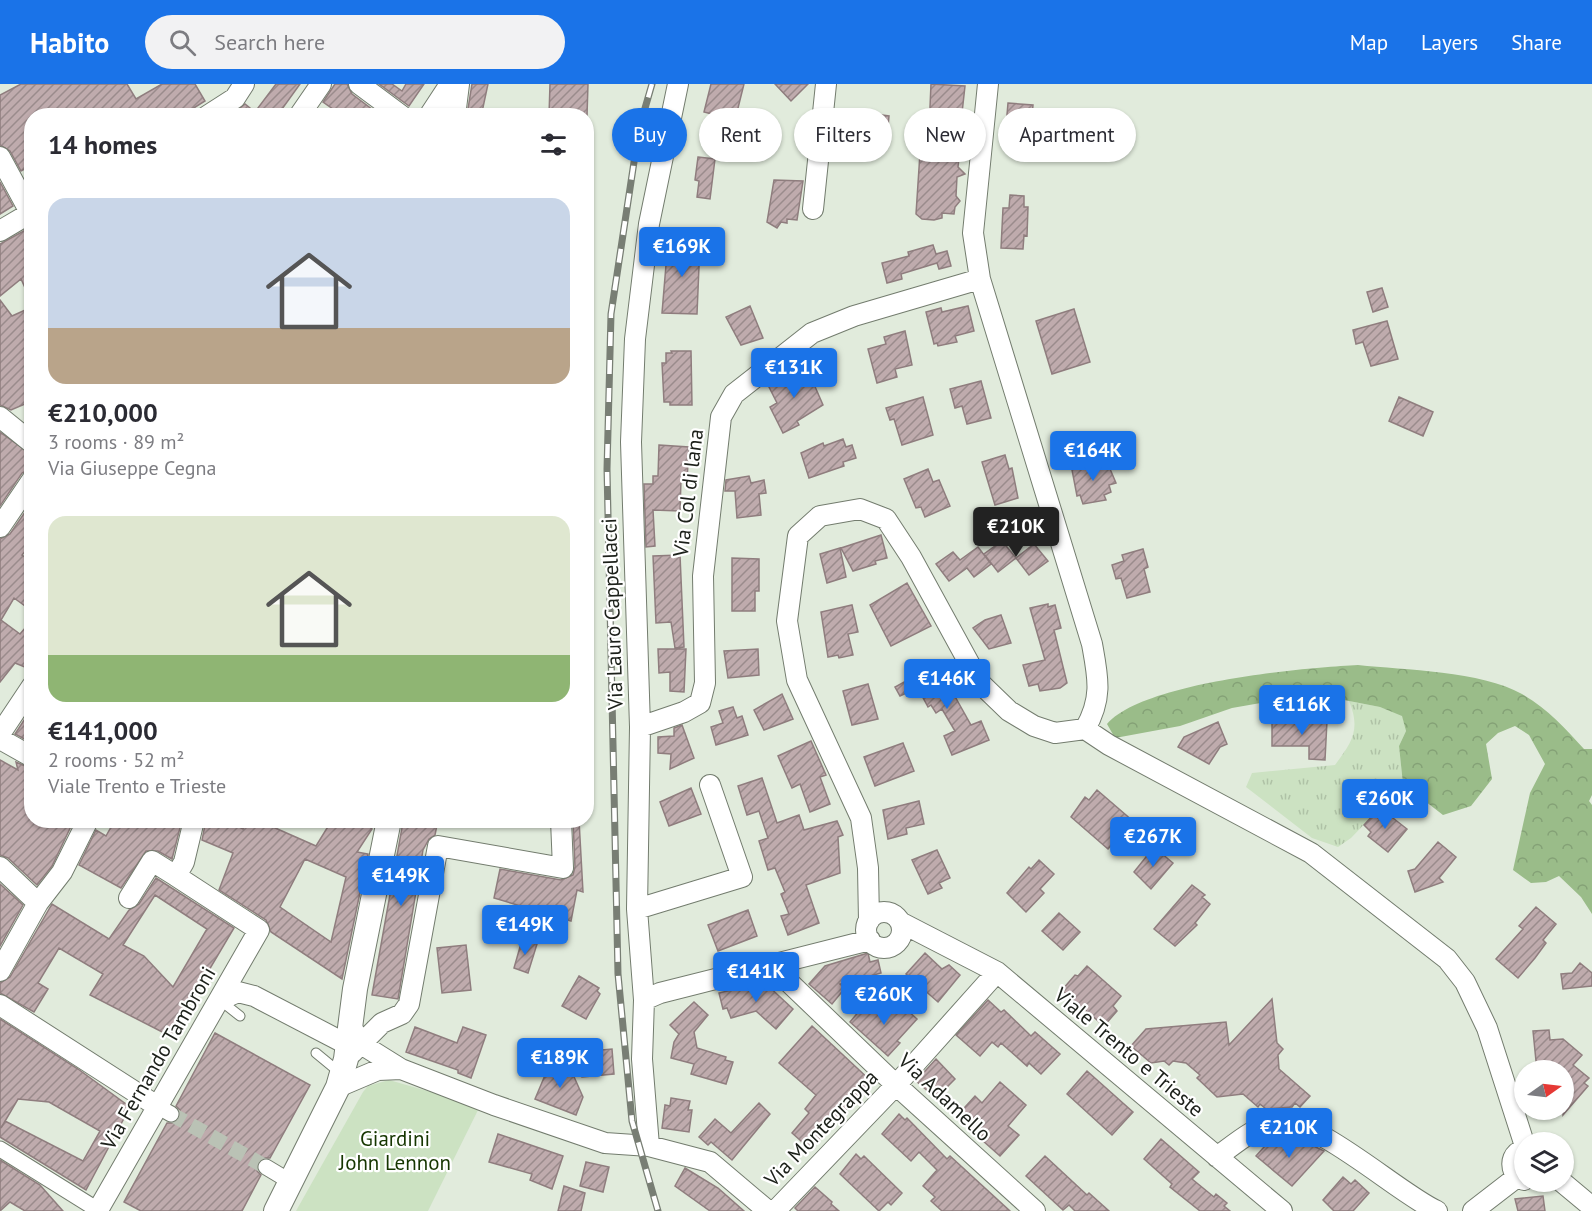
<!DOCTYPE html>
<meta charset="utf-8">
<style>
body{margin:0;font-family:"PT Sans",sans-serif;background:#f2f2f3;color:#2b2b33;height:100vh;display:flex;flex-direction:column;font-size:22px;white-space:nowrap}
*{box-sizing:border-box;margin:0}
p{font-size:20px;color:#7c7c81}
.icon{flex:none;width:33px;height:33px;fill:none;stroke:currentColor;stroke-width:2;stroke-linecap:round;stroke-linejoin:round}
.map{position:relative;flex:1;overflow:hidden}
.drawer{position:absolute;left:24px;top:24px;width:570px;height:720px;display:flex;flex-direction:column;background:#fff;border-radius:24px;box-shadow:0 2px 4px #0004}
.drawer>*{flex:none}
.hud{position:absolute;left:612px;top:24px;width:570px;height:54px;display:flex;gap:12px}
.needle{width:39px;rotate:76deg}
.controls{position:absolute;left:1514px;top:976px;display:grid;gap:12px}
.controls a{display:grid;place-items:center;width:60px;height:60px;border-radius:50%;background:#fff;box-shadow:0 2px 4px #0004;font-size:30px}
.price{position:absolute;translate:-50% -51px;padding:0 14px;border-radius:6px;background:#1a73e8;color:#fff;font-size:20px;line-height:39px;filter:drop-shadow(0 2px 3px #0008)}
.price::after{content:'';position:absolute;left:50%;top:36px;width:18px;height:14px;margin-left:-9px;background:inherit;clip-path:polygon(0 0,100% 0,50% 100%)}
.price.current{background:#222;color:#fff}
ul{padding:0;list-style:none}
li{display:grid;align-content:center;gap:12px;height:318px;padding:0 24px}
li span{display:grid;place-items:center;height:186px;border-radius:18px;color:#555}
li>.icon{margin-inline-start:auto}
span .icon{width:108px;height:108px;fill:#fffc;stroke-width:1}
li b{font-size:26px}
h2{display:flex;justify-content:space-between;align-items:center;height:72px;padding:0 24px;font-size:26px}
.tag{padding:0 21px;border-radius:27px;background:#fff;box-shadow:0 2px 4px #0004;font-size:21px;line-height:54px}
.tag.current{background:#1a73e8;color:#fff}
header{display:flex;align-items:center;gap:36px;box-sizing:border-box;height:84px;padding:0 30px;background:#1a73e8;color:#fff}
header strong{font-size:28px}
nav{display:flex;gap:33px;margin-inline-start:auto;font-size:21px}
.search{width:420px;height:54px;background:#f2f2f3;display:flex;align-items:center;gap:15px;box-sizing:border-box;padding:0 21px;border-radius:33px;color:#7c7c81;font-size:22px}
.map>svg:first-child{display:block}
</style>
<header>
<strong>Habito</strong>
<div class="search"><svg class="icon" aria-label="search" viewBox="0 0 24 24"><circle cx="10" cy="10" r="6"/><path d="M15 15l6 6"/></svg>Search here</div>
<nav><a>Map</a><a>Layers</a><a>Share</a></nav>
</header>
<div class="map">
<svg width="1592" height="1127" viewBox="0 0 1592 1127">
<defs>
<pattern id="grass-tufts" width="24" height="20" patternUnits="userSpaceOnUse" patternTransform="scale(1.5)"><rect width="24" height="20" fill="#cce2c2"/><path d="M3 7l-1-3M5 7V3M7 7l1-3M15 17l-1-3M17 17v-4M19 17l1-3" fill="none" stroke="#afc2a6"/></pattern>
<pattern id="forest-crowns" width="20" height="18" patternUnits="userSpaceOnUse" patternTransform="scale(1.5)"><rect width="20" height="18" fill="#9abc89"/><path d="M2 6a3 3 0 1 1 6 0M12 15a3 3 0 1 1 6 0" fill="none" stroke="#84a176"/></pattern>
<pattern id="building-hatch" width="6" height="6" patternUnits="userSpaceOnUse" patternTransform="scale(1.5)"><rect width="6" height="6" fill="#bfabad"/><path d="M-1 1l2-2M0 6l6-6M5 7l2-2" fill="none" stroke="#9a8b8c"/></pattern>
</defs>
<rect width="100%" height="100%" fill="#e1ebdc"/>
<path fill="url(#grass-tufts)" d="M 1349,617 L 1380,623 L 1402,631 L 1406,647 L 1399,662 L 1403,700 L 1351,754 L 1338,763 L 1312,754 L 1246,703 L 1252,689 L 1335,681 C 1352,658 1361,646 1349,617 Z"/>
<path fill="url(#forest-crowns)" d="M 1358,581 C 1405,586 1481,587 1522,610 C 1547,624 1565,644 1584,665 L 1592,665 L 1592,711 L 1589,717 L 1592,721 L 1592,830 L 1581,813 L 1559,792 L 1546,798 L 1531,799 L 1513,786 L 1530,709 L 1545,680 L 1529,651 L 1515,642 L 1498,649 L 1486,660 L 1492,695 L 1471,722 L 1443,731 L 1403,700 L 1399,662 L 1406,647 L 1402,632 L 1380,623 L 1313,610 L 1232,624 L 1180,642 L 1115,654 L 1107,640 C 1144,598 1301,584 1358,581 Z"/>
<path fill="#cce2c2" d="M 389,996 L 480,1022 L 428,1127 L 296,1127 L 363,1008 L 368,1002 Z"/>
<path fill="url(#building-hatch)" stroke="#8f7d7e" stroke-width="1.5" fill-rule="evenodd" d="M 21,0 L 127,0 L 136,15 L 162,0 L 195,0 L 205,17 L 181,32 L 32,32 L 32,81 L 21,87 L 10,67 L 0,61 L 0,11 Z
M 276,0 L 300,0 L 277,32 L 230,32 L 245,20 L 255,28 Z
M 335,0 L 347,0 L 352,10 L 381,32 L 343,32 L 323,18 Z
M 379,0 L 392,0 L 402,7 L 406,0 L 424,0 L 409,22 Z
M 472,0 L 488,0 L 482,28 L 468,25 Z
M 550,0 L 588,0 L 587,32 L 549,32 Z
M 711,0 L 744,0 L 735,36 L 704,28 Z
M 775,0 L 808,0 L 791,17 Z
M 931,0 L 965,2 L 960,47 L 933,45 L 934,35 L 931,35 L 930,23 Z
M 1008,19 L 1033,21 L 1030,56 L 1005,54 Z
M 851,27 L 889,32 L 886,64 L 849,61 Z
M 932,59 L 947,73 L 959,74 L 958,83 L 965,90 L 957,93 L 956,112 L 960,117 L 955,123 L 954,130 L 942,129 L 942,134 L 934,136 L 922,135 L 916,130 L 920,69 L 931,67 Z
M 698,73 L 715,75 L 710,115 L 697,113 L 699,97 L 695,96 Z
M 774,96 L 803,97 L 797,136 L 787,135 L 787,139 L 781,138 L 777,144 L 767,138 Z
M 0,98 L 13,122 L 0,130 Z
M 1010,111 L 1024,112 L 1024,123 L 1028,123 L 1027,152 L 1024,151 L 1023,165 L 1001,164 L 1003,124 L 1009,124 Z
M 29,144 L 32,149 L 32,219 L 21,195 L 0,212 L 0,160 Z
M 668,157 L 700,159 L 697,230 L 662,229 Z
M 933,161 L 936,170 L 947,167 L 951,182 L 939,185 L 937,179 L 901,190 L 902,195 L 887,199 L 882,179 L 909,172 L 908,168 Z
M 1382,204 L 1388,223 L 1373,228 L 1367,208 Z
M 0,216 L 12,232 L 32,223 L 32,317 L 11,326 L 0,321 Z
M 750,222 L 763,254 L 741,261 L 726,233 Z
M 968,222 L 974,247 L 955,252 L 957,258 L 938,262 L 937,259 L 934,260 L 926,228 L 941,224 L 942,228 Z
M 1074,225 L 1090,278 L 1052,290 L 1036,237 Z
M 1387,237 L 1398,275 L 1371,282 L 1363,258 L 1356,260 L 1353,246 Z
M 905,247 L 912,281 L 895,285 L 897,293 L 877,299 L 868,265 L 886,260 L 884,253 Z
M 671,267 L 691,267 L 692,321 L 670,321 L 670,318 L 664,318 L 662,279 L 666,279 L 666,269 L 672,269 Z
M 799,282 L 809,300 L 813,298 L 823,321 L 797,337 L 799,341 L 783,349 L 770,323 L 777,319 L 768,301 Z
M 981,297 L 991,334 L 967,340 L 962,322 L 955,324 L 950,305 Z
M 923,313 L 933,351 L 902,361 L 894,335 L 890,336 L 886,324 Z
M 1399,313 L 1433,328 L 1423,352 L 1389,337 Z
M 0,348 L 32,371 L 32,384 L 22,389 L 0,422 Z
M 843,355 L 846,363 L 852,361 L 856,374 L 843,378 L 844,382 L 809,394 L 801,369 L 823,359 L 824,362 Z
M 659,361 L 689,363 L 687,396 L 681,396 L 680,427 L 653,426 L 655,462 L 646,463 L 644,400 L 653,400 L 653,392 L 658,392 Z
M 1005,371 L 1009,385 L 1012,384 L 1018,414 L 995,421 L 982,378 Z
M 1097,375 L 1098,381 L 1107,378 L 1116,399 L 1109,401 L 1111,408 L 1104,411 L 1106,416 L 1083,420 L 1080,411 L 1077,412 L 1072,386 Z
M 928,385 L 933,398 L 939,396 L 950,422 L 925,433 L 921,423 L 916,424 L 904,395 Z
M 749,392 L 751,399 L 764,396 L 766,409 L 759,410 L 761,431 L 737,434 L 735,407 L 725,407 L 726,396 Z
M 32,418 L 32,459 L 22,471 L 32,478 L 32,527 L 14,514 L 1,536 L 20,550 L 32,536 L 32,586 L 15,579 L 0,598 L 0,455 L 10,450 Z
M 881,451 L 887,474 L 875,477 L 876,480 L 853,487 L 841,464 Z
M 1002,457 L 1016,474 L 1034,460 L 1048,477 L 1029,491 L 1016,474 L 998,488 L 984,470 Z
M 978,463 L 991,480 L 974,493 L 967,484 L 949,497 L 936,480 L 953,468 L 960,476 Z
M 840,464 L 846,493 L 827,499 L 820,470 Z
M 1143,465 L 1148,483 L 1144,485 L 1150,508 L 1127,514 L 1121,494 L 1116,495 L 1112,481 L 1124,477 L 1122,471 Z
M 680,471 L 684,563 L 675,564 L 671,538 L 656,539 L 653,472 Z
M 732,474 L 759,475 L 759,507 L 755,507 L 755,527 L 732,527 Z
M 907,499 L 931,542 L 891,562 L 870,521 Z
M 1048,520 L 1048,523 L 1055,521 L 1061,544 L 1054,546 L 1067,599 L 1060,604 L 1040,607 L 1038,600 L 1029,602 L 1023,581 L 1045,576 L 1030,524 Z
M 852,521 L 858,548 L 848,550 L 853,571 L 839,574 L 838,571 L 828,573 L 821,528 Z
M 1001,531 L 1011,559 L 989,565 L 973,544 L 985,536 Z
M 658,565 L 686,565 L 684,608 L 670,607 L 670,588 L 659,589 Z
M 758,565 L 759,591 L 728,594 L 724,567 Z
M 937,580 L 943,591 L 932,597 L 934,603 L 948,600 L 971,641 L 981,637 L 989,656 L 952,671 L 944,652 L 955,647 L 942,625 L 936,629 L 931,621 L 928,623 L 921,610 L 924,608 L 921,602 L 900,612 L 895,603 Z
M 868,600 L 878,635 L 852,641 L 843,607 Z
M 782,610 L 793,635 L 764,646 L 754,626 Z
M 733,623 L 737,634 L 742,632 L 748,651 L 716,661 L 711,643 L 723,639 L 719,627 Z
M 32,624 L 32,659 L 15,650 Z
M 1272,637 L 1327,637 L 1325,676 L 1309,675 L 1309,662 L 1272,662 Z
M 1218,638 L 1227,660 L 1220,663 L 1209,680 L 1178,663 L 1184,653 Z
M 682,641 L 694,674 L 670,685 L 671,670 L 658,669 L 658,653 L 674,652 L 674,644 Z
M 811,657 L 826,691 L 820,693 L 830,720 L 810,728 L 800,700 L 792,704 L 778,672 Z
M 903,659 L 914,687 L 875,702 L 864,673 Z
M 0,676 L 18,686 L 16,678 L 32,685 L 32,736 L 74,736 L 52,782 L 37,801 L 8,774 L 0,771 Z
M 762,694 L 777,739 L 799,731 L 804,746 L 837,737 L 843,751 L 838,753 L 840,789 L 806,801 L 819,839 L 788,851 L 781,832 L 789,830 L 781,810 L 785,808 L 775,784 L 768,786 L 759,757 L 768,754 L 759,727 L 747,731 L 738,702 Z
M 691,704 L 701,730 L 669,742 L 660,718 Z
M 1097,706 L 1133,737 L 1108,765 L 1071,733 L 1085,713 L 1089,716 Z
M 919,717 L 924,740 L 906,744 L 907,750 L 888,755 L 883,726 Z
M 1384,727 L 1407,745 L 1388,768 L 1368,752 L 1371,748 L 1364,741 L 1374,730 L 1378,734 Z
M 115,736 L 182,736 L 172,775 L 158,767 L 146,767 L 121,804 L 79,781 L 96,746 L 106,752 Z
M 206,736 L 225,736 L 243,745 L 247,736 L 276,736 L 273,743 L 316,762 L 332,736 L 360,736 L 372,745 L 357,768 L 368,770 L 342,895 L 271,848 L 266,836 L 219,806 L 233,769 L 202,756 ZM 305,775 L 346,793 L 331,858 L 280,823 Z
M 423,736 L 438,736 L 435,751 L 429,755 L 423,766 L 398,915 L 372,911 L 403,738 L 423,740 Z
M 573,736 L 579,736 L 583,808 L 577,806 L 571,837 L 494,814 L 500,785 L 561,796 L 573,791 L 575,783 Z
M 1438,758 L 1456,773 L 1439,794 L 1443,798 L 1415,808 L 1408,787 L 1415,785 Z
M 1154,763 L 1173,779 L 1151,805 L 1134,788 Z
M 937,766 L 950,794 L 939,799 L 942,804 L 928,810 L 912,776 Z
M 1039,776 L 1054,790 L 1040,805 L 1044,809 L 1026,828 L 1007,809 L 1029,783 L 1031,785 Z
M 156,794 L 234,844 L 170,952 L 90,911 L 103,890 L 59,864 L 38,899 L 48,905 L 34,928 L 0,909 L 0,899 L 10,893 L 52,820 L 109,855 L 129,826 L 139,820 ZM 155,811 L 207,845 L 173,903 L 144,872 L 123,861 Z
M 0,800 L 23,821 L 0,862 Z
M 1192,801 L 1205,811 L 1202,813 L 1210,820 L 1195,839 L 1197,841 L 1175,862 L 1154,845 Z
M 1536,823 L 1556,840 L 1543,856 L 1546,859 L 1535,874 L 1518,894 L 1496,875 L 1523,845 L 1519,842 Z
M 748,826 L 757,852 L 718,867 L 708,841 Z
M 1059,829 L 1080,848 L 1063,866 L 1042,847 Z
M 522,856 L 537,860 L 528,889 L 514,884 Z
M 466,861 L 471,906 L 442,909 L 437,864 Z
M 868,869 L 870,878 L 878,876 L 881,889 L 840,900 L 845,904 L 832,920 L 809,900 L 825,882 Z
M 925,869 L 942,885 L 949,881 L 960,891 L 938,918 L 906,890 Z
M 1580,879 L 1592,889 L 1592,902 L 1563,905 L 1561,890 L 1572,889 Z
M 1087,882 L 1121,912 L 1113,922 L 1117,927 L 1104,942 L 1062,906 L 1075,891 L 1078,892 Z
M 579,892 L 599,904 L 597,907 L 600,910 L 586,935 L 562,922 Z
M 764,898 L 793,925 L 776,945 L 756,927 L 731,934 L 727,924 L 723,925 L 719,909 Z
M 1272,915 L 1277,959 L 1283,965 L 1278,971 L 1279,985 L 1310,1012 L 1300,1023 L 1295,1019 L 1292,1023 L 1266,1025 L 1260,1020 L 1258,1023 L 1243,1010 L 1217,1013 L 1197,994 L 1200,991 L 1186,979 L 1173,977 L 1169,981 L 1164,977 L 1151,979 L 1131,962 L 1146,945 L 1226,938 L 1229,961 Z
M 988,916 L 1001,928 L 1004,926 L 1031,952 L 1035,948 L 1060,970 L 1041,990 L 1029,979 L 1027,982 L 1001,959 L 998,963 L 992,958 L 980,972 L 956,951 Z
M 897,917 L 917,935 L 897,957 L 900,959 L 888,972 L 850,938 L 865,920 L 882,933 Z
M 694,918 L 708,931 L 694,948 L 697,964 L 726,973 L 725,976 L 733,978 L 726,1000 L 691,990 L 694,980 L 671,974 L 674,958 L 679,950 L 670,941 Z
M 0,935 L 78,985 L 130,1023 L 86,1106 L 0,1053 ZM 18,1015 L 49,1018 L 100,1047 L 83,1077 L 5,1037 L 1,1044 Z
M 812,942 L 872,998 L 810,1065 L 792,1049 L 809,1029 L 805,1025 L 816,1011 L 779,979 Z
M 415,943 L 457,959 L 463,943 L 486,951 L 471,994 L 458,989 L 458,986 L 406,968 Z
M 1549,946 L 1550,956 L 1563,955 L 1582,971 L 1573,981 L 1589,994 L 1584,999 L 1588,1002 L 1563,1031 L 1563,987 L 1537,987 L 1533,947 Z
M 215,949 L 310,1001 L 270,1074 L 262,1074 L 257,1079 L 257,1087 L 261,1091 L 242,1127 L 141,1127 L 124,1118 L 167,1039 L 175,1039 L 180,1034 L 180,1026 L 176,1022 Z
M 612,965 L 614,990 L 582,993 L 580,968 Z
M 936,975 L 955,995 L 936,1014 L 916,997 Z
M 551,977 L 571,986 L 583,1013 L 576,1031 L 535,1015 Z
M 1087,987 L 1133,1028 L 1112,1051 L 1067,1010 Z
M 1000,998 L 1026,1021 L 1008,1042 L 1019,1051 L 1000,1072 L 956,1033 L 975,1012 L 982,1019 Z
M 671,1014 L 690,1017 L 688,1026 L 692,1026 L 689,1048 L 662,1044 L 665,1021 L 670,1022 Z
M 759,1019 L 770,1030 L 732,1076 L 711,1058 L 708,1061 L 699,1053 L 715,1035 L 731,1049 Z
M 899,1030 L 905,1036 L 907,1034 L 947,1075 L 950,1072 L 1010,1127 L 942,1127 L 931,1117 L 935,1113 L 923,1102 L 937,1086 L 919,1068 L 911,1077 L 882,1050 Z
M 498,1050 L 563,1072 L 552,1105 L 530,1096 L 532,1090 L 489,1078 Z
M 1273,1053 L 1291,1067 L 1301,1056 L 1324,1067 L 1292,1102 L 1256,1072 Z
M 1161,1055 L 1199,1088 L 1192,1095 L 1214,1113 L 1216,1110 L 1227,1119 L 1224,1122 L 1230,1127 L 1200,1127 L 1170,1103 L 1172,1100 L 1144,1075 Z
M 856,1070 L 861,1075 L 864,1072 L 902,1109 L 891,1121 L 888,1118 L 879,1127 L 840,1090 Z
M 1045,1072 L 1087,1111 L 1089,1109 L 1109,1127 L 1075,1127 L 1069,1121 L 1063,1126 L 1026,1092 Z
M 0,1076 L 40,1101 L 63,1127 L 25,1127 L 10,1118 L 0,1127 Z
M 586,1078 L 609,1083 L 603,1108 L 580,1102 Z
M 685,1084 L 718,1104 L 744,1127 L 710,1127 L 675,1102 Z
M 1343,1093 L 1351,1100 L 1355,1096 L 1369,1109 L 1353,1127 L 1334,1127 L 1323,1116 Z
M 564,1102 L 585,1109 L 581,1127 L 558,1127 Z
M 815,1103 L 832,1118 L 831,1120 L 839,1127 L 798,1127 L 795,1124 Z
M 1543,1112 L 1545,1127 L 1518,1127 L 1515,1115 Z"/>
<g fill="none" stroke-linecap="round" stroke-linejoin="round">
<path stroke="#bac2b5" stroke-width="15" stroke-dasharray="15 8" stroke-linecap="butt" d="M 171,1030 L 266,1083"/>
<g stroke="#737c6e" stroke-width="11">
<path id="service" d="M 221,917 L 240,932
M 316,969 L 339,988"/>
</g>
<g stroke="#737c6e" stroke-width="17">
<path id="pedestrian" d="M 157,1022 L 171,1030
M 0,1065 L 98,1126
M 266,1083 L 291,1098"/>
</g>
<g stroke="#737c6e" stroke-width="22">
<path id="minor" d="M 359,0 L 402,32
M 207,32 L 235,14 L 244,0
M 299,32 L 321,0
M 429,32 L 450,0
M 0,73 L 32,132
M 813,125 L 826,0
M 0,147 L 32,128
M 0,333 L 32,359
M 0,443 L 32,396
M 640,643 L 684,628 L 700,619 L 705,599 L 703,492 L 721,333 L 734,310 L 812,249 L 854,232 L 980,195
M 1085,645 L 1109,661 L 1311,769 L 1447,875 L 1465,898 L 1487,944 L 1524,1059
M 0,650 L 32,602
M 0,655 L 32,673
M 0,783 L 38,819
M 129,814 L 152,777 L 176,792
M 637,825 L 742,793 L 710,701
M866 846a18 18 0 1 1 36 0a18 18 0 1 1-36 0Z
M 869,837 L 868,784 L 861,734 L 797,596 L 787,537 L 798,452 L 820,432 L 860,425 L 886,435 L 911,473 L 980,599 L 1009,627 L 1034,642 L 1055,649 L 1085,645 C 1103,614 1098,593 1092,560 L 980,195 L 973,149 L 988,0
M 900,838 L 997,888 L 1282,1127
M 773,883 L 896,1001 L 1035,1127
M 0,887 L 38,819 L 62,788 L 88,736
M 220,916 L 238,908 L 254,912 L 348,961
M 644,916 L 660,909 L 870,856
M 0,921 L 157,1022
M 352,944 L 361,960 L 401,985 L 494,1021 L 605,1059 L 649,1062 L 710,1078 L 768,1127
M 352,969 L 382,939 L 402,930 L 409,920 L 438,762 L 563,784 L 561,736
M 338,1003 L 378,986 L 401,985
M 649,1062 L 642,975 L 644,916 L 637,825 L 640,643 L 631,358 L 635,255 L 649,140 L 678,0
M 1524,1065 C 1513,1069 1510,1078 1514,1088 L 1524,1096
M 1217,1073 C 1235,1060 1255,1042 1277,1039 C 1315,1032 1399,1110 1437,1127
M 1562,1098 L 1592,1123
M 98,1126 L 259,846 L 176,792 L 184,778 L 194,736
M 775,1127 L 896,1001 L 997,888
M 1473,1127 L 1517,1093"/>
</g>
<g stroke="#737c6e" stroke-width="26">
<path id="tertiary" d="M 453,32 L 457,0
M 276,1127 L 338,1003 L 346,975 L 355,905 L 389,736"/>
</g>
<use href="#service" stroke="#fff" stroke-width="9"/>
<use href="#pedestrian" stroke="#fff" stroke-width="15"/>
<use href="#minor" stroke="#fff" stroke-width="20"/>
<use href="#tertiary" stroke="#fff" stroke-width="24"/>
<g stroke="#787e74" stroke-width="7">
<path id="rail" d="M 652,0 L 639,45 L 611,230 L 607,385 L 618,890 L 632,1037 L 658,1127"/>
</g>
<use href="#rail" stroke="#fff" stroke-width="4.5" stroke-dasharray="14" stroke-linecap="butt"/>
</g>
<g text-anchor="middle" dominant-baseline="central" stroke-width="4.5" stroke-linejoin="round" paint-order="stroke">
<g font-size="21" fill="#1c201a" stroke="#fff">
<text transform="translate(688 409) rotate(-83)">Via Col di lana</text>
<text transform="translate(612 530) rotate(-92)">Via Lauro Cappellacci</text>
<text transform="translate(1129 968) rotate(40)">Viale Trento e Trieste</text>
<text transform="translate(158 974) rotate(-60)">Via Fernando Tambroni</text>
<text transform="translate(945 1013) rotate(43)">Via Adamello</text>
<text transform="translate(821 1044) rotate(-46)">Via Montegrappa</text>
</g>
<g font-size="21" fill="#163600" stroke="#fff">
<text x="395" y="1054">Giardini<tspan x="395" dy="24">John Lennon</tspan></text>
</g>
</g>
</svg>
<div class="controls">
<a><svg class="needle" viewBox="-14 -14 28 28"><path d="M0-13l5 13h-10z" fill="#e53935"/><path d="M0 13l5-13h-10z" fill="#7c7c81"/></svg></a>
<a><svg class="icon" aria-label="layers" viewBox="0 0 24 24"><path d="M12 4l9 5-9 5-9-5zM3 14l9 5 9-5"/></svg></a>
</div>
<b class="price" style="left:682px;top:194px">€169K</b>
<b class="price" style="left:794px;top:315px">€131K</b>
<b class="price" style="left:1093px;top:398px">€164K</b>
<b class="price current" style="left:1016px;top:474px">€210K</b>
<b class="price" style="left:947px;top:626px">€146K</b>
<b class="price" style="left:1302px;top:652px">€116K</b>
<b class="price" style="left:1385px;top:746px">€260K</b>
<b class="price" style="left:1153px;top:784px">€267K</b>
<b class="price" style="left:401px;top:823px">€149K</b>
<b class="price" style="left:525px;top:872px">€149K</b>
<b class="price" style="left:756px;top:919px">€141K</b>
<b class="price" style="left:884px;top:942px">€260K</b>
<b class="price" style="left:560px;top:1005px">€189K</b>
<b class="price" style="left:1289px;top:1075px">€210K</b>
<div class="hud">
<a class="tag current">Buy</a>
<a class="tag">Rent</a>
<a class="tag">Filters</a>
<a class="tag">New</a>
<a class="tag">Apartment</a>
</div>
<section class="drawer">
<h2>14 homes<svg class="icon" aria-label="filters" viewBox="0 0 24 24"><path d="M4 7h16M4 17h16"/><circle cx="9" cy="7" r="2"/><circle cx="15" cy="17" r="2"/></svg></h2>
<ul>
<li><span style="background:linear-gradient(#c9d6e8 70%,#b9a48a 0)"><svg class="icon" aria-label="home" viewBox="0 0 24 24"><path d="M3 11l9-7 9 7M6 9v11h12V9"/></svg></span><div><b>€210,000</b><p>3 rooms · 89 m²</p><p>Via Giuseppe Cegna</p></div></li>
<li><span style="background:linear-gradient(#dfe7d0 75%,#8fb573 0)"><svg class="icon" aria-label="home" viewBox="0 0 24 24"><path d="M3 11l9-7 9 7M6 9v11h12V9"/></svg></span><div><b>€141,000</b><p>2 rooms · 52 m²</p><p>Viale Trento e Trieste</p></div></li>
</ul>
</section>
</div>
